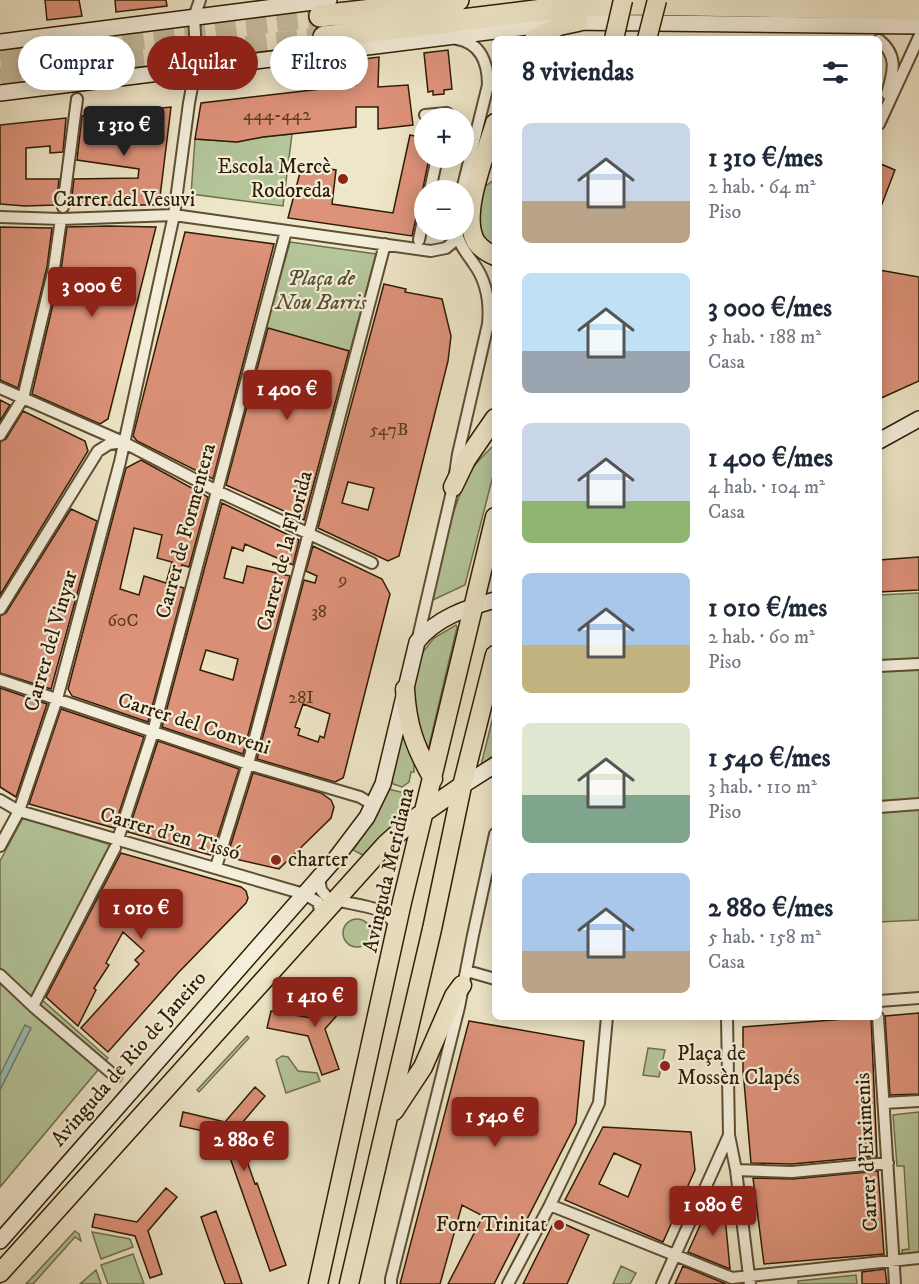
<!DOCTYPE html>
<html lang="es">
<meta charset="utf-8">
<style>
body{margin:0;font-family:"IM FELL DW Pica",serif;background:#f6f6f7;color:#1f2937;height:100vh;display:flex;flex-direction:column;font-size:22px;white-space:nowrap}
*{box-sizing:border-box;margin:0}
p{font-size:20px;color:#747a83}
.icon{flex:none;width:33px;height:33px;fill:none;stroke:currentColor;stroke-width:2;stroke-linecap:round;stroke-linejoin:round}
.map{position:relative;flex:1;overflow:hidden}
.details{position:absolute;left:492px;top:36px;width:390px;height:984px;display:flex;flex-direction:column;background:#fff;border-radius:9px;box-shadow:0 3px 15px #0003}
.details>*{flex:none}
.top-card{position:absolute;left:18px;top:36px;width:384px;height:54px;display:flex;gap:12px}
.controls{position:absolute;left:414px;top:108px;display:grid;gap:12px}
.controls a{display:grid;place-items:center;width:60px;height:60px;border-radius:50%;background:#fff;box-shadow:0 3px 15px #0003;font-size:30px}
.price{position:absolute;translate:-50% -51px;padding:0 14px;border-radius:6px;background:#8f2418;color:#fff;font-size:20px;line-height:39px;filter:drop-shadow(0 2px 3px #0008)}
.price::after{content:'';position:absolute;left:50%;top:36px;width:18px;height:14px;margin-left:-9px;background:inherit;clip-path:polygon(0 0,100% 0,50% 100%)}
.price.on{background:#222;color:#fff}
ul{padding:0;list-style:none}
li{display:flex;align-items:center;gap:18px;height:150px;padding:0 30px}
li span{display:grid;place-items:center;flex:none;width:168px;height:120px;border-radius:9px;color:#555}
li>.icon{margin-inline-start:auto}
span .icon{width:72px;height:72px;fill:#fffc;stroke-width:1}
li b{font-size:26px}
h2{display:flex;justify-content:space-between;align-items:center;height:72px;padding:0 30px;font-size:26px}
.tag{padding:0 21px;border-radius:27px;background:#fff;box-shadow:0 3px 15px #0003;font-size:21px;line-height:54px}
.tag.on{background:#8f2418;color:#fff}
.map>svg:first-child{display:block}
</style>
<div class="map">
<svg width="919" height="1284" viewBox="0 0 919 1284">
<rect width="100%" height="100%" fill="#eee6c8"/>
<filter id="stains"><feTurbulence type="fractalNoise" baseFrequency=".00333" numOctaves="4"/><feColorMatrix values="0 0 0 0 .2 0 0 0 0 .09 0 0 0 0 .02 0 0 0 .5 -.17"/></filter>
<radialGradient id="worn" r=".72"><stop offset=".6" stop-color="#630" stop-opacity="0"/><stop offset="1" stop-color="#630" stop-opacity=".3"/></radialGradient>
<path fill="#b4c69a" stroke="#71714e" stroke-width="1.5" d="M 292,134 L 283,206 L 191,194 L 195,139 L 237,142 L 263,137 Z
M 495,179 L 495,248 C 470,232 479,206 483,181 L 487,185 Z
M 290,242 L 376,254 L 350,351 L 266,328 Z
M 495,444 L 495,468 L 465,585 L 433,600 L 432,596 C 443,556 451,503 473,468 C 479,459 488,451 495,444 Z
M 919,593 L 919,920 L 879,922 L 879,595 Z
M 456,625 L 457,627 L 428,750 L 423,752 L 412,685 L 422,653 L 434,638 Z
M 495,709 L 495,754 L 481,765 Z
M 402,724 L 416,762 L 414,762 L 414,772 L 411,772 L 409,782 L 402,787 L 393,784 L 393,782 L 390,781 Z
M 388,789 L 405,793 L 403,804 L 408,803 L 406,811 L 363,855 L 353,850 C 368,830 379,812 388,789 Z
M 23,818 L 118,847 L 41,999 L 108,1058 L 0,1187 L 0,861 Z
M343 933a14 14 0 1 1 28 0a14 14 0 1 1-28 0Z
M 247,1036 L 249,1038 L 199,1092 L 197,1090 Z
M 648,1048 L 665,1050 L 659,1077 L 643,1075 Z
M 282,1056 L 288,1057 L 298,1071 L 317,1073 L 320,1081 L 286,1093 L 276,1060 Z
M 919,1112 L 919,1253 L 902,1254 L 902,1250 L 909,1249 L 904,1166 L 897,1166 L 893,1115 Z
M 75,1231 L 79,1234 L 81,1241 L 75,1237 L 33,1284 L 26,1284 Z
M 92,1232 L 130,1239 L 133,1247 L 101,1259 Z
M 133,1254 L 144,1284 L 108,1284 L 101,1265 Z
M 621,1266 L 636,1273 L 630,1284 L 613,1284 Z
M 96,1270 L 101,1284 L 80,1284 Z
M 856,1275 L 857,1284 L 798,1284 L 798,1281 Z"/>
<path fill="#99bfb9" stroke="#6e7e70" stroke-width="1.5" d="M 25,1025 L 31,1028 L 0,1090 L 0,1075 Z"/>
<path fill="#dd927a" stroke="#2e1c02" stroke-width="1.5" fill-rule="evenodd" d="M 45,0 L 79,0 L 82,16 L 47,20 Z
M 115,0 L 166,0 L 167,6 L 116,12 Z
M 448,50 L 452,89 L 444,90 L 444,94 L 433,95 L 433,91 L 428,92 L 424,53 Z
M 379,57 L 378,87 L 408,85 L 413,125 L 378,129 L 378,107 L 356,107 L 356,127 L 263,137 L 237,142 L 195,139 L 201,103 L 356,85 L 356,60 Z
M 171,107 L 159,205 L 71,205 L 74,179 L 138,178 L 139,169 L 77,160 L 82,116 Z
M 66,118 L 63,152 L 50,153 L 50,146 L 26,148 L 26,179 L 59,179 L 56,205 L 25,206 L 0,204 L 0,125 Z
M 410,135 L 424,138 L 424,158 L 429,158 L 423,188 L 424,194 L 420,209 L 417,214 L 412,236 L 288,218 L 302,165 L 336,170 L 332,204 L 393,213 Z
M 881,164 L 895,170 L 880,209 L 879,171 Z
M 109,226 L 156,227 L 108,419 L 100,424 L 32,394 L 61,270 L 67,227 Z
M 0,227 L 52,228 L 47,267 L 18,388 L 0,380 Z
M 185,232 L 274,244 L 213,479 L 137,441 L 133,436 Z
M 879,270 L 919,277 L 919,381 L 879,399 Z
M 384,284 L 406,289 L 405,292 L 442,299 L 451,336 L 448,361 L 399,556 L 388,561 L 318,528 ZM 348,482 L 374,488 L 368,510 L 342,503 Z
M 268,328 L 349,351 L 304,520 L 226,485 Z
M 0,400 L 10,405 L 0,421 Z
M 23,411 L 85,441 L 88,451 L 0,595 L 0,442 L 6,439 Z
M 141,460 L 208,497 L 189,567 L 182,565 L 177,586 L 184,588 L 148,722 L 72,696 L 68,689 L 126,468 ZM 134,528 L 162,535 L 157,558 L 172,562 L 166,583 L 144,576 L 139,595 L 120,589 Z
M 222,503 L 299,540 L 293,565 L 245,544 L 243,551 L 232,547 L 224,578 L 243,583 L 247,566 L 290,576 L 243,754 L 162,727 ZM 206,650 L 238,659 L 233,680 L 200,670 Z
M 71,509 L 97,521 L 51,689 L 0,673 L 0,616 L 6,613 Z
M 313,546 L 382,579 L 390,594 L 344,775 L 343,778 L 335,782 L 257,759 L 304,580 L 315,583 L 317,576 L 306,571 ZM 303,704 L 330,714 L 324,738 L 320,736 L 318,742 L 298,735 L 300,729 L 295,727 Z
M 919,557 L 919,590 L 879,592 L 879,560 Z
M 0,688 L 47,704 L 16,797 L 0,787 Z
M 61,709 L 144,737 L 114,828 L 29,804 Z
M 158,741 L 239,769 L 212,854 L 210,855 L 128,832 Z
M 253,773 L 321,793 L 331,800 L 334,807 L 331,818 L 279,869 L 227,857 Z
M 121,853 L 241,887 L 246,891 L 248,898 L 246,903 L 178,973 L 108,1052 L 81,1028 L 139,964 L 135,960 L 144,951 L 123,932 L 106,963 L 109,965 L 94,988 L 96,990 L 78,1026 L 46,997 Z
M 339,987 L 352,998 L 325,1029 L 339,1069 L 322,1075 L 308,1036 L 267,1028 L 271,1011 L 312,1018 Z
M 919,1013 L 919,1094 L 890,1095 L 885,1016 Z
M 871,1017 L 877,1156 L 792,1164 L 751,1163 L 743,1070 L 743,1027 Z
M 469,1021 L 584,1041 L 576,1123 L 494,1284 L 448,1284 L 483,1216 L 462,1205 L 440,1284 L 400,1284 Z
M 255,1087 L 265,1096 L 236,1130 L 255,1184 L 257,1183 L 286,1265 L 270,1271 L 222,1135 L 180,1126 L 183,1112 L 225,1122 Z
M 603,1127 L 691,1132 L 695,1170 L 663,1242 L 565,1200 ZM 614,1153 L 641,1165 L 628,1197 L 599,1184 Z
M 878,1171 L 884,1254 L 764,1264 L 753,1178 L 793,1179 Z
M 166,1188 L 177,1197 L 148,1231 L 162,1274 L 150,1278 L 135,1236 L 92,1227 L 95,1214 L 137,1222 Z
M 712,1199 L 724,1206 L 730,1269 L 688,1252 Z
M 216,1211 L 238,1272 L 242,1284 L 225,1284 L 216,1260 L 201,1217 Z
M 555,1220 L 589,1235 L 567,1284 L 523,1284 Z
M 683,1266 L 726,1284 L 675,1284 Z
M 885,1269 L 887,1284 L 862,1284 L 862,1272 Z"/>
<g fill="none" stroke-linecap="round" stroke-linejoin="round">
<path stroke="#c8bea0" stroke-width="21" stroke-dasharray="21 10" stroke-linecap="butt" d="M 0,57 L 320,16
M 0,77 L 324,37"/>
<g stroke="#5e4e34" stroke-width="14">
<path id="street" d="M 457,39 C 481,43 488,63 488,85 L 462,190
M 879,40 C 899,56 893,72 887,94
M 425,115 L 447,113 L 446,118
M 879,124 L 919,37
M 430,190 L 437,158
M 63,207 L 77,99
M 0,217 L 61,219 L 174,215 L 431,251 L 446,248 L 458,238
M 419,240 L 424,215
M 0,388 L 123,442 L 217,491 L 372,563
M 0,435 L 23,398 L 54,268 L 61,219
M 0,609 L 98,451 L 109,444 L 123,442
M 417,642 L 453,487 L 458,454 L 488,324 C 490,303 487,282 474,264 C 466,252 458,244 457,230
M 879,666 L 919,664
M 0,680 L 248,764 L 360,797 L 370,803 L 373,807
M 0,800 L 19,811 L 304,894 L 318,902 L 321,914
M 879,807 L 919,804
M 118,839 L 153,732 L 286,231
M 0,846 L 19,811 L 57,699 L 120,462 L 174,215 L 189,103 L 194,76 L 197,68 L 194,17 L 200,0
M 216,867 L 248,764 L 385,244
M 319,877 L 321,890 L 327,897 C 348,907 388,902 396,928
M 467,971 L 495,979
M 0,975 L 35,1008 L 116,1077
M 879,1001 L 919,998
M 33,1006 L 115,848
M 727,1017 L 729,1135 L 736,1170 L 750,1284
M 878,1017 L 895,1284
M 884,1103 L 919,1101
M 736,1170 L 792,1172 L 888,1163
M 550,1205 L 732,1278 L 919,1258
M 391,1284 L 391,1279 L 459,1007 L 473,935 L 495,834
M 508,1284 L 550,1205 L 599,1103 L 607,1017
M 662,1284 L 729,1135"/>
</g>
<g stroke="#2e1c02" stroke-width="18">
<path id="secondary" d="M 0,42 L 329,0
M 0,93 L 567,22 L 919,26
M 879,441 L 919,419
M 462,786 L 495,765
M 0,1241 L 336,858 L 367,817 L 383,784 L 417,642 C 436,618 466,608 495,600"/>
</g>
<g stroke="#2e1c02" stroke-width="21">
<path id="primary" d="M 534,39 L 559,26 L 578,22
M 495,123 C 487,151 459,215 476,242 C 481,249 488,253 495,256
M 453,487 L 466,460 L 495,418
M 405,689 C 407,726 415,747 433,779
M 394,1111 L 423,1067 L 454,996 L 462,985
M 0,1273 L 386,844 L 413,820 L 462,786
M 318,1284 L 402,902 L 495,517
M 349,1284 L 432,929 L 462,786 L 495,655"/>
</g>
<g stroke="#2e1c02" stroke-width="24">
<path id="highway" d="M 320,16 L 458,0
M 324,37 L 567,7 L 631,4 L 919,9"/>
</g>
<use href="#street" stroke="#f4efdb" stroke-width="10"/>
<use href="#secondary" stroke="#f4efdb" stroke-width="15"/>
<use href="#primary" stroke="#eee6c8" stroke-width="18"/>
<use href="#highway" stroke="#eee6c8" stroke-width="21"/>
<g stroke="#2e1c02" stroke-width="21" stroke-linecap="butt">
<path id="primary-bridge" d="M 614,39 L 623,0
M 647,39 L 657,0"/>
</g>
<use href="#primary-bridge" stroke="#eee6c8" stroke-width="18"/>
</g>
<g fill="#8f2418" stroke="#f4efdb" stroke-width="2">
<circle cx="343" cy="179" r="6"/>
<circle cx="276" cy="860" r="6"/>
<circle cx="665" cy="1066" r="6"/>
<circle cx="559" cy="1225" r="6"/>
</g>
<g text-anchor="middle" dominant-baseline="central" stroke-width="4.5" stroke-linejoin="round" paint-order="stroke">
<g font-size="18" fill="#5a3a20">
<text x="277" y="115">444-442</text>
<text x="389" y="430">547B</text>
<text x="343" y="580">9</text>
<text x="319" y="612">38</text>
<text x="123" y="621">60C</text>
<text x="301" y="698">28I</text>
</g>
<g font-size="21" fill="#2e1c02" stroke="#f4efdb" text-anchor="end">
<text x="331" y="167">Escola Mercè<tspan x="331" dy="24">Rodoreda</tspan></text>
<text x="288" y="860" text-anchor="start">charter</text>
<text x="677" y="1054" text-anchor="start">Plaça de<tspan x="677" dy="24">Mossèn Clapés</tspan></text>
<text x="547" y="1225">Forn Trinitat</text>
</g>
<g font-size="21" fill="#2e1c02" stroke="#f4efdb">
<text x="124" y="200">Carrer del Vesuvi</text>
<text transform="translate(186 531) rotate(-75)">Carrer de Formentera</text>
<text transform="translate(285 551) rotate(-75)">Carrer de la Florida</text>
<text transform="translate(51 641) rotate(-74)">Carrer del Vinyar</text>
<text transform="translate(194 724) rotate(18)">Carrer del Conveni</text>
<text transform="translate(170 834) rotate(16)">Carrer d'en Tissó</text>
<text transform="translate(389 870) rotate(-77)">Avinguda Meridiana</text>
<text transform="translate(129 1059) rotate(-49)">Avinguda de Rio de Janeiro</text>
<text transform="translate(867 1152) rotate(-93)">Carrer d'Eiximenis</text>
</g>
<g font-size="21" font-style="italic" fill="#564f30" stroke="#f4efdb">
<text x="321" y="279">Plaça de<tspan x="321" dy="24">Nou Barris</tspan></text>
</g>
</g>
<rect width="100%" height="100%" filter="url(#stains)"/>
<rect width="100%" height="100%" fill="url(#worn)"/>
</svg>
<div class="controls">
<a>+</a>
<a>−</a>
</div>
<b class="price on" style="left:124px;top:157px">1 310 €</b>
<b class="price" style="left:92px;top:318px">3 000 €</b>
<b class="price" style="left:287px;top:421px">1 400 €</b>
<b class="price" style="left:141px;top:940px">1 010 €</b>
<b class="price" style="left:315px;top:1028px">1 410 €</b>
<b class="price" style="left:495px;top:1148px">1 540 €</b>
<b class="price" style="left:244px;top:1172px">2 880 €</b>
<b class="price" style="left:713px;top:1237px">1 080 €</b>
<div class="top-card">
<a class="tag">Comprar</a>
<a class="tag on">Alquilar</a>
<a class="tag">Filtros</a>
</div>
<section class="details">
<h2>8 viviendas<svg class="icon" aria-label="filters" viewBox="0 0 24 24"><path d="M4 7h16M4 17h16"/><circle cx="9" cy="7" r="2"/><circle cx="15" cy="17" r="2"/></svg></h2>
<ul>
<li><span style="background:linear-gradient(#c9d6e8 65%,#b9a48a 0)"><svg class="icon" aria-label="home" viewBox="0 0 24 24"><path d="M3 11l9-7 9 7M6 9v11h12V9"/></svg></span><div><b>1 310 €/mes</b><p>2 hab. · 64 m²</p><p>Piso</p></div></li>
<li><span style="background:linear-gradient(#bfe0f5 65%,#9aa5b1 0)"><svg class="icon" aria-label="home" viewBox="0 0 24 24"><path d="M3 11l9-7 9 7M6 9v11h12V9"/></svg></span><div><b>3 000 €/mes</b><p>5 hab. · 188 m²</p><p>Casa</p></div></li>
<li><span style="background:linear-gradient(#c9d6e8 65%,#8fb573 0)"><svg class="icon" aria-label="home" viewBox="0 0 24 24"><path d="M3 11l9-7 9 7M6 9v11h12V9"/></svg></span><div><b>1 400 €/mes</b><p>4 hab. · 104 m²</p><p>Casa</p></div></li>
<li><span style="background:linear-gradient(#a9c7e8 60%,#c2b280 0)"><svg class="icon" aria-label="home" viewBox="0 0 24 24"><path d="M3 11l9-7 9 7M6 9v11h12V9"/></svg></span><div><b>1 010 €/mes</b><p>2 hab. · 60 m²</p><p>Piso</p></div></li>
<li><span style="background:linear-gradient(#dfe7d0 60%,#7fa58c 0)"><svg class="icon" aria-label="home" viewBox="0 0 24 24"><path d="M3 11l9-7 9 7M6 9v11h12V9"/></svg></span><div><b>1 540 €/mes</b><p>3 hab. · 110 m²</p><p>Piso</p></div></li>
<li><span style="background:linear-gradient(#a9c7e8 65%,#b9a48a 0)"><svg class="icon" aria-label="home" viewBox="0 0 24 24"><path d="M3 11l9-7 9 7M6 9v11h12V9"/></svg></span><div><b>2 880 €/mes</b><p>5 hab. · 158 m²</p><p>Casa</p></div></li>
</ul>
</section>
</div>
